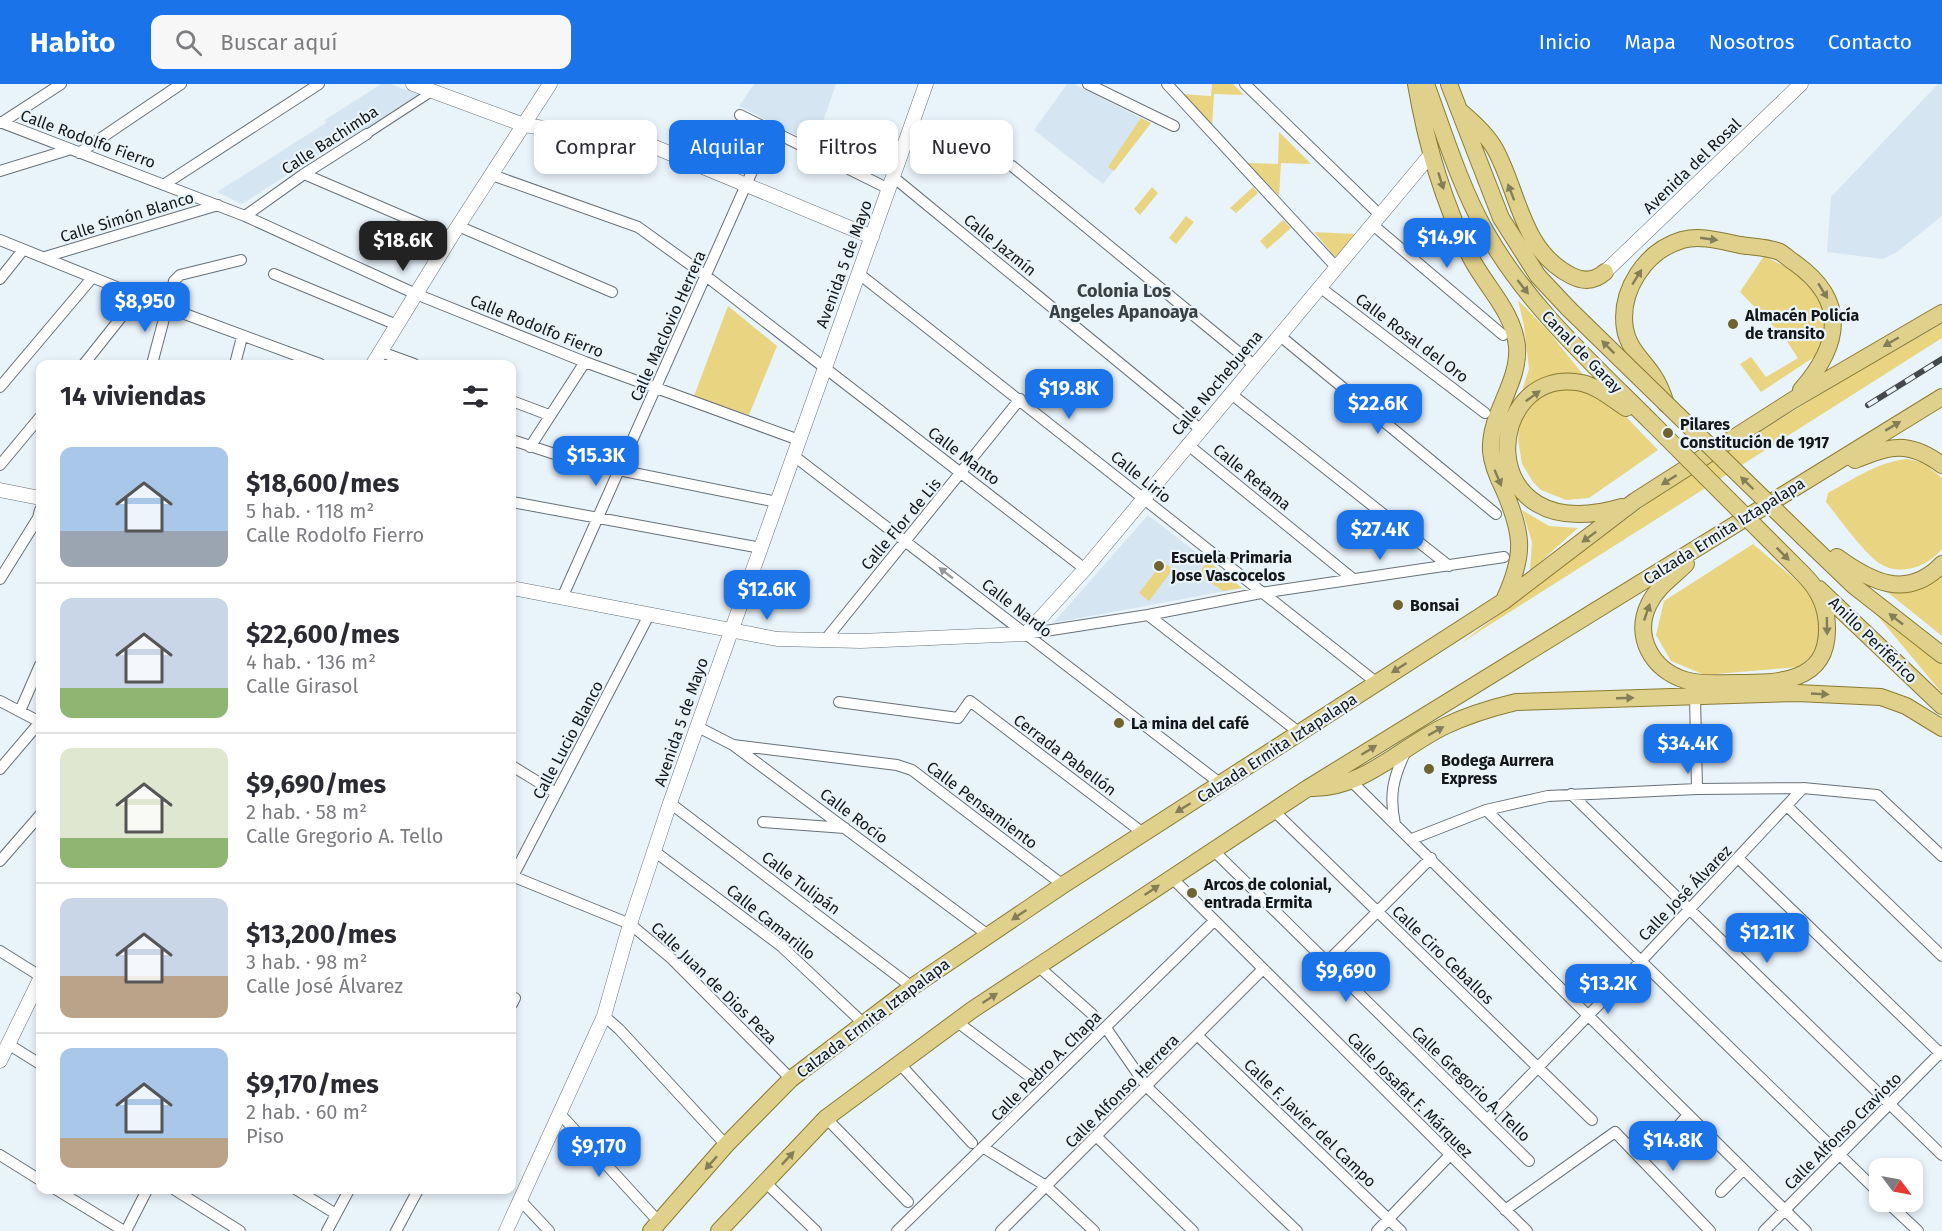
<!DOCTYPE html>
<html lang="es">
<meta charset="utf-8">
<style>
body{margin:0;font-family:"Fira Sans",sans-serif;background:#f7f7f7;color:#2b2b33;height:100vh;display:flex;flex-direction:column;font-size:22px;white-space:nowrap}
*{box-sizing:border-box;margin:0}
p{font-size:20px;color:#7c7c81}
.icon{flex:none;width:33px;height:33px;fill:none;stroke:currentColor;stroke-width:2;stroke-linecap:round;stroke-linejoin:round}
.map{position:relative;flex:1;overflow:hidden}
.details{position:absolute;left:36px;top:276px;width:480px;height:834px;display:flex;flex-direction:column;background:#fff;border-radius:12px;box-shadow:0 3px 9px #0003}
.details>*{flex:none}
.guide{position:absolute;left:534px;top:36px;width:570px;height:54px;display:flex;gap:12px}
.needle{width:39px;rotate:122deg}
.tools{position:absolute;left:1869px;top:1074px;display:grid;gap:12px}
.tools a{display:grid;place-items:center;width:54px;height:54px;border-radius:12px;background:#fff;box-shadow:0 3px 9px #0003;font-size:30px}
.price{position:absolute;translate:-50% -51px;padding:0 14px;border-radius:12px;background:#1a73e8;color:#fff;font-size:20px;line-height:39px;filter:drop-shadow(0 2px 3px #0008)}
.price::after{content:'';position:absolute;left:50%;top:36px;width:18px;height:14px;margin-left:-9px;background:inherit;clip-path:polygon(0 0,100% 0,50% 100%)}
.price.selected{background:#222;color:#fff}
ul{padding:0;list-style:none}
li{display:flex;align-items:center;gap:18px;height:150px;padding:0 24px}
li+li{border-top:2px solid #e1e1e2}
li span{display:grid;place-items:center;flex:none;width:168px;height:120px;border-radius:12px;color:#555}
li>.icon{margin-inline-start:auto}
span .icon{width:72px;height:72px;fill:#fffc;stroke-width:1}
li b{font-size:26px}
h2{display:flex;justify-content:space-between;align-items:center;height:72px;padding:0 24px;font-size:26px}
.tag{padding:0 21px;border-radius:12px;background:#fff;box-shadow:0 3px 9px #0003;font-size:21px;line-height:54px}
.tag.selected{background:#1a73e8;color:#fff}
header{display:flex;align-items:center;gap:36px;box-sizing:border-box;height:84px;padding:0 30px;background:#1a73e8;color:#fff}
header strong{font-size:28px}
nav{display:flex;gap:33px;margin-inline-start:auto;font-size:21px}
.search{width:420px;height:54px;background:#f7f7f7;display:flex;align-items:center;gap:15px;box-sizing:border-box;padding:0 21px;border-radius:12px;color:#7c7c81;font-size:22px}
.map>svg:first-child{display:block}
</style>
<header>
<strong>Habito</strong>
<div class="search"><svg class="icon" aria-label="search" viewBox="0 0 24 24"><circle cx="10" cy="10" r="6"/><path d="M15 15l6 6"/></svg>Buscar aquí</div>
<nav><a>Inicio</a><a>Mapa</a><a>Nosotros</a><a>Contacto</a></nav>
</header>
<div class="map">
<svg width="1942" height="1147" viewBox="0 0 1942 1147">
<rect width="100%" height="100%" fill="#e9f3fa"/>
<path fill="#d5e6f2" d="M 381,0 L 391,0 L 422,12 L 341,63 L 339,59 L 331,63 L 242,120 L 217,108 L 326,39 L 325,36 Z
M 754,0 L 836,0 L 815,61 L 739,22 Z
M 1067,0 L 1074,0 L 1151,39 L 1103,100 L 1034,46 Z
M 1938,0 L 1942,0 L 1942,132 L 1897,168 L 1883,175 L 1827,168 L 1831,113 Z
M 1148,431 L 1242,504 L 1053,539 Z"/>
<path fill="#e8d481" d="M 1212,0 L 1233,0 L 1244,11 L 1214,10 L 1212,43 L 1182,10 L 1211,12 Z
M 1141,34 L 1151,39 L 1114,87 L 1108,83 Z
M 1279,48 L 1311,80 L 1281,79 L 1279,112 L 1248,79 L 1278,80 Z
M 1152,103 L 1158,109 L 1140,131 L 1134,125 Z
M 1253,103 L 1258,109 L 1236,129 L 1230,124 Z
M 1186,132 L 1194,138 L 1176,160 L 1169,154 Z
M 1283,136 L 1291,144 L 1267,165 L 1260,157 Z
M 1314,148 L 1355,150 L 1336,174 Z
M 1764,172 L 1804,192 L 1829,230 L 1822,268 L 1761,308 L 1740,280 L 1751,273 L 1766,293 L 1798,274 L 1784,253 L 1740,208 Z
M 1518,216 L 1549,248 L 1597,308 L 1608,314 L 1658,366 L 1589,414 L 1566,416 L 1541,406 L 1533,398 L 1522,380 L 1518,356 L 1520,340 L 1519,317 L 1529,285 L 1524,242 Z
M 728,222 L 777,262 L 749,331 L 694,312 Z
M 1942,240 L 1942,254 L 1461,559 L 1660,410 L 1835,301 Z
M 1908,375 L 1924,379 L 1942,394 L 1942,465 C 1928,483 1899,493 1879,479 C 1863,468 1839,434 1826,418 L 1828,409 C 1854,395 1879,377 1908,375 Z
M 1522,426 L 1549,442 L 1578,444 L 1530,487 L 1532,458 Z
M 1753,460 L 1811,509 L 1819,524 L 1819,557 L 1811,572 L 1799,583 L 1705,591 L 1671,577 L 1656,551 L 1664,517 Z
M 1208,477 L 1242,504 L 1223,507 L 1198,490 Z
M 1163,478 L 1173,485 L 1149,517 L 1139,509 Z
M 1942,492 L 1942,552 L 1886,507 C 1907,507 1924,504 1942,492 Z
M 1867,519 L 1942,576 L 1942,609 L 1941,608 Z"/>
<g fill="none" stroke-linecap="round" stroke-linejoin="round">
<g stroke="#687177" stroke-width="10">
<path id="pedestrian" d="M 367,50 L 433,7"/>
</g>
<g stroke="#687177" stroke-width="12">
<path id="minor" d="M 1088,0 L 1174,42
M 1167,0 L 1337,184
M 1245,0 L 1381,132
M 740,31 L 889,105
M 0,38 L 245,132 L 416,210 L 585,278 L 799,356
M 1,39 L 61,0
M 79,69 L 181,0
M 1012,82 L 1254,281
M 0,87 L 68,66
M 304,90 L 451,153
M 492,91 L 638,143 L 706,192 L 1085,485
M 892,92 L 1200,345
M 165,100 L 319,0
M 245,132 L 304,90 L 367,50
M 1373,141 L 1503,251
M 458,142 L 612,208
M 0,156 L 166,223 L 320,280
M 45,173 L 218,121
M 858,189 L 1377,599
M 274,190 L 397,241
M 0,195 L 23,166
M 1321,204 L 1485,329
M 1279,251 L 1496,430
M 381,268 L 414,280
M 84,280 L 138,212
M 152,280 L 174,197 L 180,191 L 241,176
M 235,280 L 242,253
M 0,303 L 92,194
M 1230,309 L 1449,482
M 512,317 L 549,331
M 512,356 L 579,378 L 777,418
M 1187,360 L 1353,495
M 530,363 L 585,278
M 794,372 L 1221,700
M 0,381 L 40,333
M 512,418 L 761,464
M 0,495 L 38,434 L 40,426
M 562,514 L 770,47
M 1148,531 L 1301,650
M 1026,550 L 1148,531 L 1261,509 L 1504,473
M 826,555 L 1020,315
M 1695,612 L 1697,705
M 0,617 L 40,638 L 0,685
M 839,618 L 958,634 L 970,617 L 1143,749
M 20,627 L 40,581
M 698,643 L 733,661 L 988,851
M 733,661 L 897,681 L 912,686 L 1063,801
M 512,682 L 556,709
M 1348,694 L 1806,1147
M 1571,710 L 1942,1071
M 670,719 L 912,903
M 1787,722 L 1942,872
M 1486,726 L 1880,1110
M 1274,727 L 1592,1036
M 763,738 L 845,744
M 1395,740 C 1389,712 1393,694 1405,669
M 1412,755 L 1486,726 L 1548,712 L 1697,705 L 1803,704 L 1877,711 L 1942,772
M 1213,766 L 1529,1077
M 654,767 L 781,862 L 863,939
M 1739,775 L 1942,971
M 0,777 L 40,731
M 512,792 L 630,840 L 672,875 L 791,995
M 1171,793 L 1527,1147
M 512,794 L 649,531
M 0,867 L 40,892
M 1326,879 L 1431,774
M 1039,883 L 1092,930
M 512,920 L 515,914
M 604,932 L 619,945 L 726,1061
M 956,937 L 1033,995
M 1106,944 L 1147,1003 L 1297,1147
M 1198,952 L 1401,1147
M 8,960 L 40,980
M 898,978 L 972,1059
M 561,1031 L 658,1137
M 826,1034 L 908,1118
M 1487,1036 L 1642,876 L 1803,704
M 1097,1053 L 1193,1147
M 1665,1057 L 1687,1032
M 984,1064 L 1046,1102 L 1094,1147
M 0,1071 L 40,1096
M 765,1098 L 816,1147
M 57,1106 L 124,1147
M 175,1106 L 240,1147
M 297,1106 L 336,1130
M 1721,1108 L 1743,1086
M 521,1117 L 549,1147
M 1887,1118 L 1918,1147
M 1505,1126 L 1615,1048 L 1710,1147
M 126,1147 L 147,1106
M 327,1147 L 349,1106
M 396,1147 L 418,1106
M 897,1147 L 1214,837
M 1001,1147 L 1262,886
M 1377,1147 L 1450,1071
M 1764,1147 L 1942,967"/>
</g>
<g stroke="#687177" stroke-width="15">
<path id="tertiary" d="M 413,0 L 524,41 L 645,59 L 872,153
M 1605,188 L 1801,0
M 373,280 L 451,153 L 550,0
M 0,406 L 40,414
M 512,504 L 777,555 L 861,557 L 1026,550 L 1085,485 L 1432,69
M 0,977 L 40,895
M 506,1147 L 604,932 L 630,840 L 670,719 L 926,0"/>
</g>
<g stroke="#8a7b32" stroke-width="18">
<path id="primary" d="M 1416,0 C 1426,59 1444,120 1471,174 C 1486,203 1513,227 1517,262 C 1520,299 1489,330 1491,367 C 1492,381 1498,394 1504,406 C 1523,450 1525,470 1505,514
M 1426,0 C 1444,49 1460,102 1486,148 C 1528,222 1593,280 1653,340
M 1449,0 L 1501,134 L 1538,192 L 1568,224
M 1461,28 C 1473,38 1487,51 1495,65 C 1519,108 1521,167 1572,192 C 1584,198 1595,197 1605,188
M 1666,320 C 1663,310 1659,300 1653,291 C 1643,276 1628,264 1625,245 C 1619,207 1645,167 1682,156 C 1701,151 1721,157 1740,161 C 1752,163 1769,163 1780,168 C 1785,171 1790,176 1795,179 C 1848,217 1841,260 1801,306
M 1855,376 C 1890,362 1908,356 1942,381
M 1622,423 C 1469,468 1483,279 1582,299 C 1599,303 1612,315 1626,324
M 1805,455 L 1854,502 L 1942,571
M 1837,473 C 1870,497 1907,517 1942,480
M 1686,480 C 1673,493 1657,503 1649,520 C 1633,552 1652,586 1685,596 C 1701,601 1719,599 1735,599 C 1776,599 1828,600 1827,544 C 1827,523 1818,505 1804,491
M 1819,505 L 1942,622
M 1312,704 C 1363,705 1401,663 1445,642 C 1468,631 1491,624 1516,618 L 1797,609 L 1881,613 L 1906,622 L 1942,644
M 651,1147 L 726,1061 L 791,995 L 912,903 L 1063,801 L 1504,517 L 1635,417 L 1793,316 L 1942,229
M 719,1147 L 826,1034 L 972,926 L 1308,704 L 1942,313"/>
</g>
<use href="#pedestrian" stroke="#fff" stroke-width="8"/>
<use href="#minor" stroke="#fff" stroke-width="10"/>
<use href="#tertiary" stroke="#fff" stroke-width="14"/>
<use href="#primary" stroke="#dfd08c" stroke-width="16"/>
<g stroke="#44494d" stroke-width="6">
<path id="rail" d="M 1868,321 L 1942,275"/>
</g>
<use href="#rail" stroke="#e9f3fa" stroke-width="4" stroke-dasharray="11" stroke-linecap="butt"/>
<g stroke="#8a7b32" stroke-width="18" stroke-linecap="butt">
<path id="primary-bridge" d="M 1568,224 L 1805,455
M 1653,340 L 1804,491"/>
</g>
<use href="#primary-bridge" stroke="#dfd08c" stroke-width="16"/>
</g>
<defs><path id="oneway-solid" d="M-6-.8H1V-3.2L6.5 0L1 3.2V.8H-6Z" transform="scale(1.5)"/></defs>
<g fill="#837d58">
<use href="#oneway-solid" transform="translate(1441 97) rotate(72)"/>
<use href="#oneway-solid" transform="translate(1511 108) rotate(-111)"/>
<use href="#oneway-solid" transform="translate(1709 155) rotate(8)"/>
<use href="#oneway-solid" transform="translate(1637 193) rotate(-58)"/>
<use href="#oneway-solid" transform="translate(1523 203) rotate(52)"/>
<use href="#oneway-solid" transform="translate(1823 207) rotate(58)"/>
<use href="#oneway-solid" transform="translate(1891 258) rotate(150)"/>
<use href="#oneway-solid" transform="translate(1608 263) rotate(-135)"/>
<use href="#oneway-solid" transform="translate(1533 312) rotate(-36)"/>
<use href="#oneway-solid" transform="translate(1893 342) rotate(-31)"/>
<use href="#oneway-solid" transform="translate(1498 394) rotate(67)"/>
<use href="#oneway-solid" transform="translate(1669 396) rotate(148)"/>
<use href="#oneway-solid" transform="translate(1747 399) rotate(-136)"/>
<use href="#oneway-solid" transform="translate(1589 453) rotate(143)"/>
<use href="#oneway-solid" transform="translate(1783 470) rotate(45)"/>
<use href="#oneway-solid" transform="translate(1647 528) rotate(-71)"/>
<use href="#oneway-solid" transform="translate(1896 535) rotate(-142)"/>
<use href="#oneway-solid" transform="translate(1827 542) rotate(89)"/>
<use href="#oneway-solid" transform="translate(1399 584) rotate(147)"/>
<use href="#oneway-solid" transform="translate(1820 610) rotate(3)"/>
<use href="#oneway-solid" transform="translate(1625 614) rotate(-2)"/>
<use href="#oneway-solid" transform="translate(1436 647) rotate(-29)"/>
<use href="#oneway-solid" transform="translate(1369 666) rotate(-32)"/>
<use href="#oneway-solid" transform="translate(1183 724) rotate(148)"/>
<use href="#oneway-solid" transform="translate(1152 806) rotate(-34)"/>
<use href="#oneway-solid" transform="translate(1019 831) rotate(146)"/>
<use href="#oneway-solid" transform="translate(990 914) rotate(-33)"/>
<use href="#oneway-solid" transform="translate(788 1074) rotate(-47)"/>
<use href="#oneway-solid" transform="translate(711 1079) rotate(132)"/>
</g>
<use fill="#959798" href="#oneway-solid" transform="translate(946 489) rotate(-142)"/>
<g fill="#6f6330" stroke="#e9f3fa" stroke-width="2">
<circle cx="1733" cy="240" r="6"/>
<circle cx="1668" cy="349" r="6"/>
<circle cx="1159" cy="482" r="6"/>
<circle cx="1398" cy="521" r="6"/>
<circle cx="1119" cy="639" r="6"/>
<circle cx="1429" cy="685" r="6"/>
<circle cx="1192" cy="809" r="6"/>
</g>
<g text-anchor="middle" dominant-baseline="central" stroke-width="4.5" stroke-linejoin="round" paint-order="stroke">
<g font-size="16" fill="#131719" stroke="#e9f3fa">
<text transform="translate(88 55) rotate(20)">Calle Rodolfo Fierro</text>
<text transform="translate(330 56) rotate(-33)">Calle Bachimba</text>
<text transform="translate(1692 82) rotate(-44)">Avenida del Rosal</text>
<text transform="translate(127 133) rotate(-17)">Calle Simón Blanco</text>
<text transform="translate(1000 161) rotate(39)">Calle Jazmín</text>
<text transform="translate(844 180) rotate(-70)">Avenida 5 de Mayo</text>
<text transform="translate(537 242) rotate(22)">Calle Rodolfo Fierro</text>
<text transform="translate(668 242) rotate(-66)">Calle Maclovio Herrera</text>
<text transform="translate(1412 254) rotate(37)">Calle Rosal del Oro</text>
<text transform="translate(1582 268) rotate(46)">Canal de Garay</text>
<text transform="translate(1217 299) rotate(-50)">Calle Nochebuena</text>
<text transform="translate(964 372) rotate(37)">Calle Manto</text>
<text transform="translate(1141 393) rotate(39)">Calle Lirio</text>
<text transform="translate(1252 393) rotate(39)">Calle Retama</text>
<text transform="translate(901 440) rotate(-50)">Calle Flor de Lis</text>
<text transform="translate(1724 447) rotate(-32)">Calzada Ermita Iztapalapa</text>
<text transform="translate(1017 524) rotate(38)">Calle Nardo</text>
<text transform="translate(1873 556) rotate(44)">Anillo Periférico</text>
<text transform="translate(681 638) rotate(-71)">Avenida 5 de Mayo</text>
<text transform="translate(568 656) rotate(-62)">Calle Lucio Blanco</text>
<text transform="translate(1277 664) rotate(-33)">Calzada Ermita Iztapalapa</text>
<text transform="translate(1065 671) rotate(37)">Cerrada Pabellón</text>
<text transform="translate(982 721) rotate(37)">Calle Pensamiento</text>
<text transform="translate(854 732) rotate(37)">Calle Rocío</text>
<text transform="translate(801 799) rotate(37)">Calle Tulipán</text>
<text transform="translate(1685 809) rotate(-46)">Calle José Álvarez</text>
<text transform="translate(771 838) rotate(39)">Calle Camarillo</text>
<text transform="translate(1443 871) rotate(44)">Calle Ciro Ceballos</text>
<text transform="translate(714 899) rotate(44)">Calle Juan de Dios Peza</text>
<text transform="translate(873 934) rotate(-37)">Calzada Ermita Iztapalapa</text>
<text transform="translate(1046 982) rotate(-45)">Calle Pedro A. Chapa</text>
<text transform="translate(1471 1000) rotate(44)">Calle Gregorio A. Tello</text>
<text transform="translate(1122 1007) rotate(-45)">Calle Alfonso Herrera</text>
<text transform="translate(1410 1011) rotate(45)">Calle Josafat F. Márquez</text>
<text transform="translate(1310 1039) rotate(44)">Calle F. Javier del Campo</text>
<text transform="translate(1843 1047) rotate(-45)">Calle Alfonso Cravioto</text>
</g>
<g font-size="16" font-weight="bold" fill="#131719" stroke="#e9f3fa" text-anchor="start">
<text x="1745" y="231">Almacén Policía<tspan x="1745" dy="18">de transito</tspan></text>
<text x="1680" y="340">Pilares<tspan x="1680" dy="18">Constitución de 1917</tspan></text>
<text x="1171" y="473">Escuela Primaria<tspan x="1171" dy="18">Jose Vascocelos</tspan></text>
<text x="1410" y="521">Bonsai</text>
<text x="1131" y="639">La mina del café</text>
<text x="1441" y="676">Bodega Aurrera<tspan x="1441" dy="18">Express</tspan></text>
<text x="1204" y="800">Arcos de colonial,<tspan x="1204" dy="18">entrada Ermita</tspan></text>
</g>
<g font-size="18" font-weight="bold" fill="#384146" stroke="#e9f3fa">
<text x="1124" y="207">Colonia Los<tspan x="1124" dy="21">Angeles Apanoaya</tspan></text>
</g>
</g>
</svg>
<div class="tools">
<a><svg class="needle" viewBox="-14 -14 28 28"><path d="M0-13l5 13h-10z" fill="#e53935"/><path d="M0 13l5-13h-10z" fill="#7c7c81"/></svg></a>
</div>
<b class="price" style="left:1447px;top:185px">$14.9K</b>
<b class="price selected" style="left:403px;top:188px">$18.6K</b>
<b class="price" style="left:145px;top:249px">$8,950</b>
<b class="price" style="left:1069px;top:336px">$19.8K</b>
<b class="price" style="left:1378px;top:351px">$22.6K</b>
<b class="price" style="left:596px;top:403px">$15.3K</b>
<b class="price" style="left:1380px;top:477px">$27.4K</b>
<b class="price" style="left:767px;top:537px">$12.6K</b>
<b class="price" style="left:1688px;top:691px">$34.4K</b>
<b class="price" style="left:1767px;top:880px">$12.1K</b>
<b class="price" style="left:1346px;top:919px">$9,690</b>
<b class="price" style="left:1608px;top:931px">$13.2K</b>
<b class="price" style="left:1673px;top:1088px">$14.8K</b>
<b class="price" style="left:599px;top:1094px">$9,170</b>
<div class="guide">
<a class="tag">Comprar</a>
<a class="tag selected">Alquilar</a>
<a class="tag">Filtros</a>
<a class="tag">Nuevo</a>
</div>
<section class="details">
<h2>14 viviendas<svg class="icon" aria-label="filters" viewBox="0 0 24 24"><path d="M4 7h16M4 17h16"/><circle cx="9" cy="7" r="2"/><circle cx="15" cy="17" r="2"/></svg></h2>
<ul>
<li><span style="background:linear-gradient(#a9c7e8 70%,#9aa5b1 0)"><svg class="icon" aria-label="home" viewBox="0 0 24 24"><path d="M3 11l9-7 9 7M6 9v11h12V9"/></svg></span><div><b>$18,600/mes</b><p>5 hab. · 118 m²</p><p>Calle Rodolfo Fierro</p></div></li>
<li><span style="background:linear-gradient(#c9d6e8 75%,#8fb573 0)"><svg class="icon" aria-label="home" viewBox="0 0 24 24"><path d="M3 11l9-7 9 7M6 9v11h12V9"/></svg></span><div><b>$22,600/mes</b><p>4 hab. · 136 m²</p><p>Calle Girasol</p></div></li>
<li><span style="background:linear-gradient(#dfe7d0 75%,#8fb573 0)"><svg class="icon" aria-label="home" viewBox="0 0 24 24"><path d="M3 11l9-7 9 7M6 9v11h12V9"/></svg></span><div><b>$9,690/mes</b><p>2 hab. · 58 m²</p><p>Calle Gregorio A. Tello</p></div></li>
<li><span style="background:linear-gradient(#c9d6e8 65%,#b9a48a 0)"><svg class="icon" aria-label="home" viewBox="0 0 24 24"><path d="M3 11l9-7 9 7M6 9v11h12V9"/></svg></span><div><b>$13,200/mes</b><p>3 hab. · 98 m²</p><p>Calle José Álvarez</p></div></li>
<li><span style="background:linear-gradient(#a9c7e8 75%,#b9a48a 0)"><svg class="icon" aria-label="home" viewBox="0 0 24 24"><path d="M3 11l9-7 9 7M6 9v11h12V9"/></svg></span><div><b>$9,170/mes</b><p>2 hab. · 60 m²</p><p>Piso</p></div></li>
</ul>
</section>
</div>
